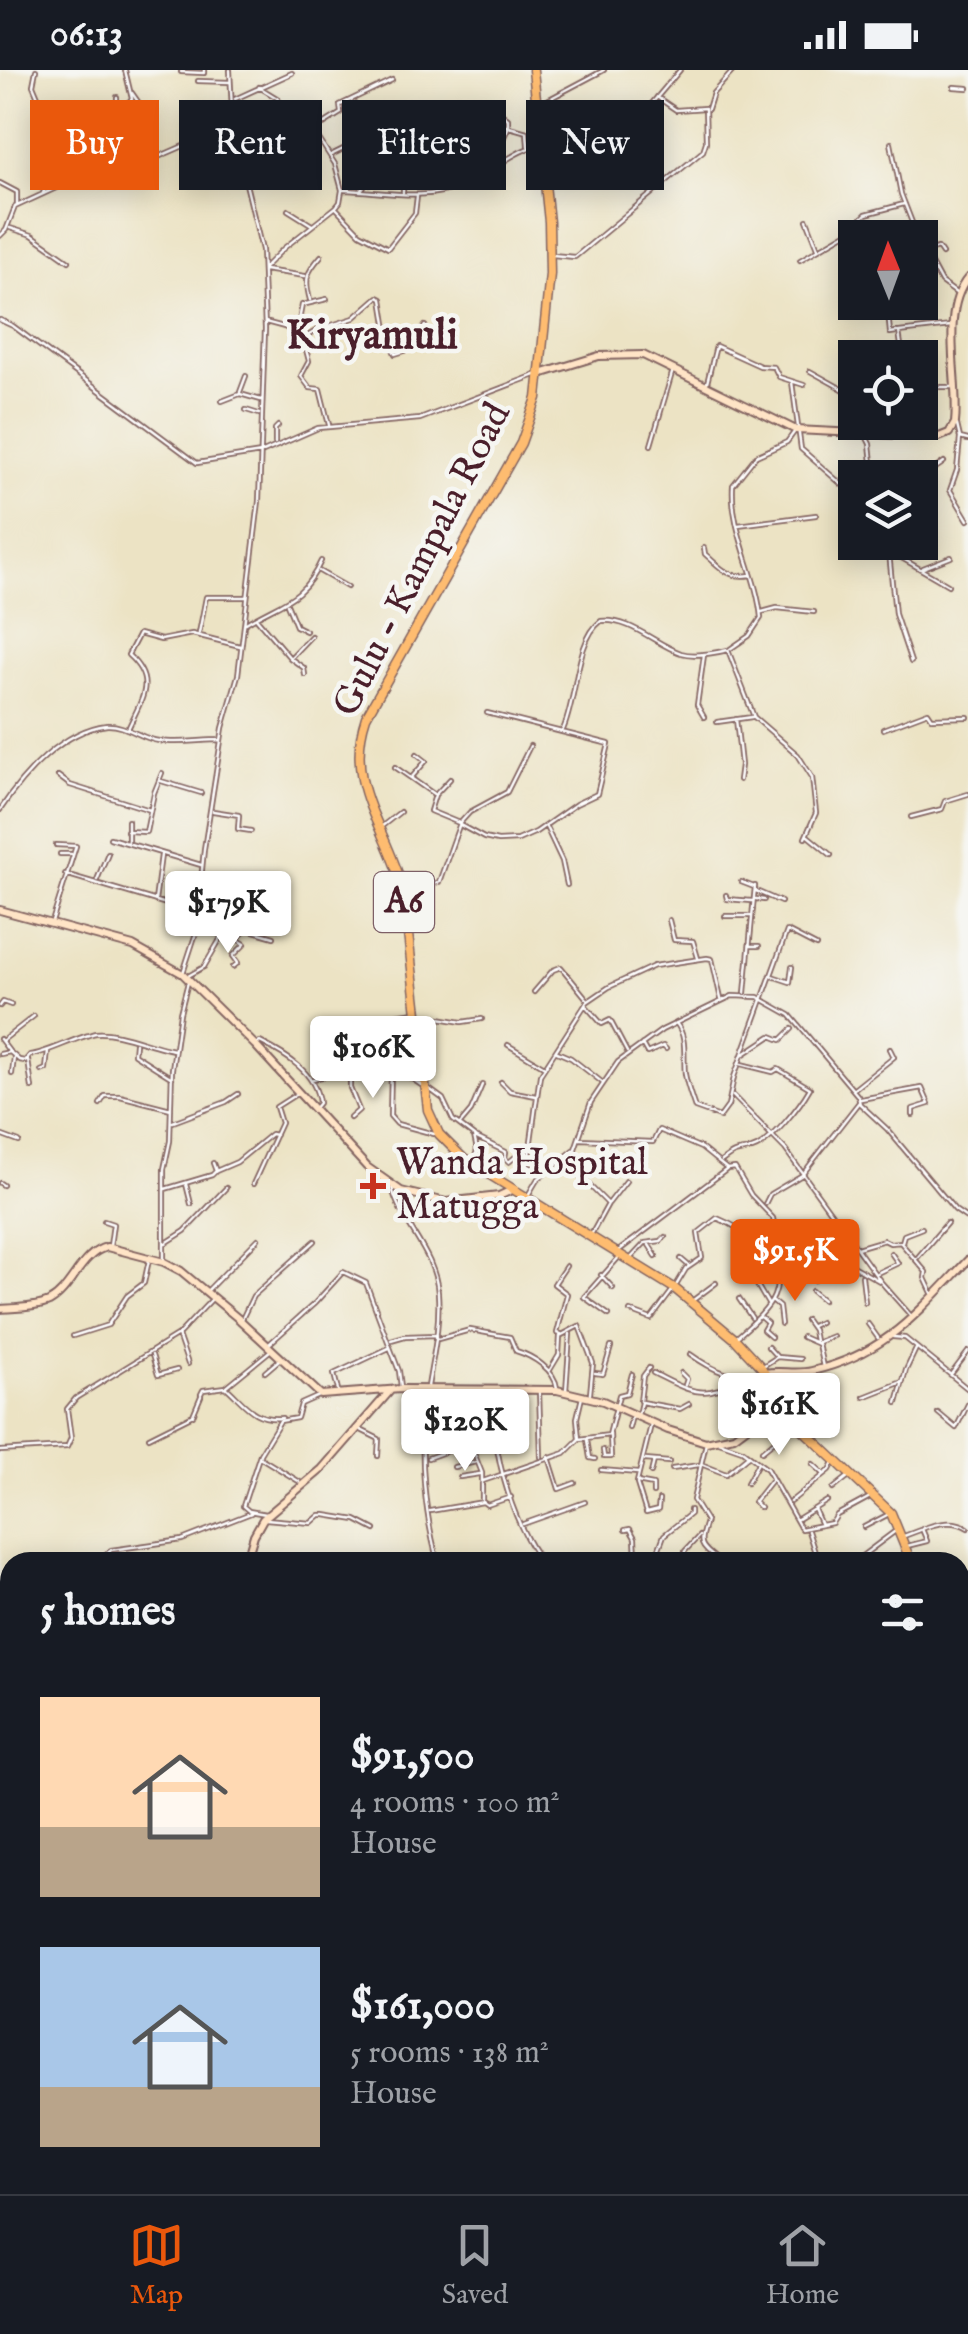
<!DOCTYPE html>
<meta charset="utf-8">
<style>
body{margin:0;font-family:"IM FELL English",serif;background:#242831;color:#f1f3f6;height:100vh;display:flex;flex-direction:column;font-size:38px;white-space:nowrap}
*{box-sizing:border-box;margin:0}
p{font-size:32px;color:#9ea1a6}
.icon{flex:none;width:55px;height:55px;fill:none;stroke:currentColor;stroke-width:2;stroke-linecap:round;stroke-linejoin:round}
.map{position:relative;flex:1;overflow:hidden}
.details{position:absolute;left:0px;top:1482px;width:970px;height:642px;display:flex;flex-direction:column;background:#171b24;border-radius:30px 30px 0 0;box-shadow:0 5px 25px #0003}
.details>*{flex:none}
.top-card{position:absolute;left:30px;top:30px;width:910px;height:90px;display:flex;gap:20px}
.needle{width:65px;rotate:359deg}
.fabs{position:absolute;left:838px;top:150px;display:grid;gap:20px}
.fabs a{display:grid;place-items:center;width:100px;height:100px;border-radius:0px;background:#171b24;box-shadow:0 5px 25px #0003;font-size:50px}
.price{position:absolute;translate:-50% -85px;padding:0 22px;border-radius:10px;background:#fff;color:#222;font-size:32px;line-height:65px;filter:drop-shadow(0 2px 5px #0008)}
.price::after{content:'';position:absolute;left:50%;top:60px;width:30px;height:22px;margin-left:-15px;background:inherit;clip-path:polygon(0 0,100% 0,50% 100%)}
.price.current{background:#ea580c;color:#fff}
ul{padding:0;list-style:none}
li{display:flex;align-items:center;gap:30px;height:250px;padding:0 40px}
li span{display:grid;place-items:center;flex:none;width:280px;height:200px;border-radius:0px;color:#555}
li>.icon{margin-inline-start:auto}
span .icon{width:120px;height:120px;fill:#fffc;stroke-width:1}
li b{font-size:42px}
h2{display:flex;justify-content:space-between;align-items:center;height:120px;padding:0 40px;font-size:42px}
.pill{padding:0 35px;border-radius:0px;background:#171b24;box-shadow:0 5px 25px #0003;font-size:35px;line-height:90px}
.pill.current{background:#ea580c;color:#fff}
.status{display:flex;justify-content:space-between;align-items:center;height:70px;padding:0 50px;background:#171b24;direction:ltr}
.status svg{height:28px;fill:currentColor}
.menu{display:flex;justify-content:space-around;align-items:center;height:140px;border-top:2px solid #363941;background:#171b24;font-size:28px;color:#9ea1a6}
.menu a{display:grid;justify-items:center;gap:5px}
.menu .current{color:#ea580c}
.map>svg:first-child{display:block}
</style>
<div class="status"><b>06:13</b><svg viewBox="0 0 49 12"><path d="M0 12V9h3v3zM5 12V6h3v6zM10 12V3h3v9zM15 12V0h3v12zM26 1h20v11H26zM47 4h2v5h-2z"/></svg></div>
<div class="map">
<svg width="968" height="2124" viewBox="0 0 968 2124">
<rect width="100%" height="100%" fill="#f6f6f2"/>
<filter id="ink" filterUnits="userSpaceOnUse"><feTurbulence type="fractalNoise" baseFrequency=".01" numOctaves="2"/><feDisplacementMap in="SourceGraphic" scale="20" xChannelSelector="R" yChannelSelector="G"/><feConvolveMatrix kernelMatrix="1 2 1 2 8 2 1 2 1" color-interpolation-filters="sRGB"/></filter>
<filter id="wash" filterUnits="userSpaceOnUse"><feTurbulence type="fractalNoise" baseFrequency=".0048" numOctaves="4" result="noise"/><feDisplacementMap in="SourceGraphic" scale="40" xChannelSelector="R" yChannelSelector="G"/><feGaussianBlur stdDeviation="2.25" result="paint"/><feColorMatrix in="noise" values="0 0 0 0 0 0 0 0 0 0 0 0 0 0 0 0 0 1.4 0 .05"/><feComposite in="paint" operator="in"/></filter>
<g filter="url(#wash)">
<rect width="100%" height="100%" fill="#ece3c4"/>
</g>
<g filter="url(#ink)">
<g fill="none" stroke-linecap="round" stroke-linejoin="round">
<g stroke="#836461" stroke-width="6">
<path id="street" d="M 36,0 L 33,15 L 38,27
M 181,2 L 204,3 L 204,0
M 198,11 L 230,12
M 259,17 L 277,28 L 285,38 L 303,44 L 335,94 L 342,120 L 340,132 L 336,137 L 284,178 L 264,198
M 954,17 L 968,18
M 117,27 L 117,41 L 132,29 L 125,0
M 235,29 L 292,3
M 50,30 L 62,38 L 79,34 L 87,39
M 450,34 L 456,57 C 469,66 485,50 495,39 L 508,49 L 508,55
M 538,35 L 604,0
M 708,39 L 713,23 L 734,0
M 121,41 L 141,36 L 132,23
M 314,60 L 341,43 L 340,35 L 392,10
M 119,63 L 124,55 L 119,47 L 120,40
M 891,73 L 901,124 L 918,168
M 466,76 L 502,55 L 527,62 L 528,76
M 614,78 L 645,64 L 648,38 L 680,0
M 331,85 L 394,54
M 481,89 L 504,67 L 509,56
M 0,113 L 17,122 L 17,135
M 344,120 C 383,121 424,132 461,116 C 488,105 509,83 538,75
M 361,120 L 374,103
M 403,122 L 404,99 L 433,84 L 462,61
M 43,123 C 51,106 71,43 87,40 C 96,39 110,45 119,47
M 337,139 L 360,163 L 388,178 L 415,143 L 417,126
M 288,140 L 312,155
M 807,150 L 818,178
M 10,158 L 32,165 L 69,191
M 0,166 L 6,160 L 15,137 L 69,112 L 101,108 L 133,98 L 204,67 L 238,79
M 920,173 L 941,212 L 956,223
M 927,181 L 938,178 L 942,184
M 552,185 L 575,187 L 703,81 L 706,72 L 705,38 L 676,40 L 657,27
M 800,190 L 848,162 L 866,144 L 904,134
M 264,200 L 305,206
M 310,230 C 304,208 307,202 321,186
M 873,232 L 888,241 L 900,239 L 888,241
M 861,236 L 866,232
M 888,242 L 890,263 L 897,262
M 0,250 L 13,256 L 197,393 L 261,383 L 318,358 L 420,349 L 538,304
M 265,252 C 296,260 302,260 309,291 L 301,306 L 310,318 L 320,319 L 329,355
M 297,261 L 302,235 L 327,229
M 304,268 L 319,259 L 354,248 L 378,227 L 382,229 L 388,266 L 395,284 L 408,280 L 425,256
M 892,281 L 902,282 L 899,262 L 951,256
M 904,287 L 904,288
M 810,301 L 855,326
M 792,312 L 801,379 L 855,426
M 707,313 L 716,276 L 760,296 L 774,297 L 779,307 L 804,315
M 920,317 L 953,317
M 240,322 L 246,306
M 222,331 L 240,324 L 261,330
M 246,340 L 259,344
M 882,352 L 888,358 L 887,363
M 957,355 L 960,368 L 968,370
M 866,366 L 870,374 L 872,393 C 891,410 924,409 944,392
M 960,368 L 957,400 L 950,420 L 968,450
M 275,373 L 275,359 L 278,356
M 651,375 L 673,300
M 868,408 L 871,392
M 855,431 L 845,441 L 855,451
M 920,443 L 930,443
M 738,455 L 816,445
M 888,472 L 895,544 L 911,592
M 704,478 L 705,484 C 721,498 728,509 751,505
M 891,482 L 948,515
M 923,498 L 951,487
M 319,501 L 347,517
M 287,534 L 296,556 L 306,561
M 762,542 L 777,538 L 814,542
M 256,548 L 290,588 L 304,598 L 305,605
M 246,553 C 280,532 303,531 321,491
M 199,563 L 206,527 L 246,527
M 730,579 L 749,566 L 761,548 C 757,503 730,461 733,415 L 756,386 L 787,372 L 795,361
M 291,587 L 311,566
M 704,647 L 697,635 L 704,585
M 736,649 L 741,695 L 739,710
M 717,652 L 752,647
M 128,659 C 142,628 157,611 128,585 L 139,564 L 161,570 L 192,564 L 240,576
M 883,659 L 928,642 L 932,648 L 968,647
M 562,662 C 577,632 575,570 601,551 C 630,548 655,574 681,583 C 694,587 715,583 728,580 L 754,647 L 798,685 L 812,707 L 816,743 L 805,768
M 395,697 L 435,725 L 430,741 L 459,753
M 58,706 L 70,715 L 150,740
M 412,707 L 426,691 L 417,684
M 161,711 L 201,723
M 436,724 L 450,709
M 0,740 C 23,705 63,660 107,655 C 126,654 141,669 159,671 C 180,674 201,670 221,670
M 213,741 L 239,745 L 238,759 L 251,761
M 911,747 L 942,739 L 945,731 L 968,724
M 128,751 L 128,773
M 460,755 L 484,768 L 498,771 L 518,770 L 536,762 L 576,734 L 597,724 L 609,674 L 487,643
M 381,757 L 400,742
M 546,757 L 562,791 L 567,815
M 127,761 L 146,762 L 154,723 L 162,703
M 808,766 L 831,785
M 110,768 L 201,795
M 60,784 L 71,784
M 65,804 L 197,843
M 97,810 L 108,783
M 741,812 L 754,817
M 756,821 L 781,832
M 203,823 L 264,839
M 405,823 L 439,812 L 460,753 L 470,742 L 507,722 L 530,676
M 726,825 L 727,829 L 752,831
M 756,829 L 764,830
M 155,831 L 161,785
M 725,846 L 751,846
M 669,850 L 674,870 L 693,871 L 698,888
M 52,852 L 76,776 L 56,775
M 751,876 L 759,876
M 233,897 L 238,893 L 233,886 L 245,874 L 237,869 L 246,860
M 183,903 L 196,863 L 204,779 L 223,658 L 238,605 L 259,431 L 265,259 L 262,180 L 233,60 L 230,0
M 188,906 L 204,897 L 229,854 L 274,867
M 772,906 L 790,912 L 792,897
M 534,922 L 553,900 L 561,897 L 587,929
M 745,923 L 755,816
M 0,936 L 3,932 L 11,935
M 586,936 L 602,954 L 610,950 L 627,982
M 439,948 L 462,952 L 482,949
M 370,949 L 415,942
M 676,953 C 688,968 683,986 685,1004 C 687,1016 691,1026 695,1038 L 720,1047 L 728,1036 L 734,1007 L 787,861 L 816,876
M 0,969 L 9,981
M 2,971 L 34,946
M 135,973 L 134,984 L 172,1008
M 256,974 L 260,972 C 286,985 316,1002 319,1033 L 314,1039
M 642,974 L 647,983 L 663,976 L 666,979
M 508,975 L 543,996
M 557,982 L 571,988 L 603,1013
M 0,984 L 10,982 L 19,990 L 25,991 L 30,985 C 46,984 76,967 96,963 C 114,960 154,977 174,980
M 744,984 L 771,966 L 781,970 L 792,959
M 28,990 L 32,1018
M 41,1001 L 46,999 L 48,981
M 12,1004 L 14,987
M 313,1009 L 354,998 L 389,1000
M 501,1012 L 510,1021 L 536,1026
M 421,1015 L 402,1002 L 391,1000 L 390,1046 L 397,1054 L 434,1064
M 428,1018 L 443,1029 L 453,1050 L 474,1066 L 477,1080 L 473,1094
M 854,1019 L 894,987 L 890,979
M 733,1026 L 785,1079 L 881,1212
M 861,1029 L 922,1018 L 929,1034 L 913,1039 L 913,1045
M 100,1034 L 105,1026 L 120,1026 L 171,1039
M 350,1048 L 359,1040 L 350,1018 L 350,1001
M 173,1052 L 226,1032 L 238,1024
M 460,1054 L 471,1041 L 482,1015
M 0,1065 L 19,1072
M 475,1067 L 506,1082 L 505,1088 L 509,1092 L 515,1087 L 541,1104
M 580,1069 L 653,1072 L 659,1060 L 701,1078 L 727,1099 L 735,1098 L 751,1125 L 773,1148 L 775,1159 L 764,1177
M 568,1088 L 573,1099 L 608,1134 L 591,1165
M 722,1091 C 739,1078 737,1084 752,1079 C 771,1074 801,1034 810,1018 L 778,999 L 773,1002 L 741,994
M 528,1093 L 540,1005 L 587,932 L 609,917 L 654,896 L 707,888 L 712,889 L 721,929
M 216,1101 L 237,1092 L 271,1064 L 276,1065
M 0,1113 L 3,1115
M 186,1114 L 191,1134
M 253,1114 L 281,1053 L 276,1037 L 298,1023
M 392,1118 C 402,1156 435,1182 438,1223 C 441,1264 429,1299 425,1338 C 419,1387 425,1446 438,1492
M 165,1119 L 212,1105 L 216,1101 L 213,1093
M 527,1127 L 537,1110 L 575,1079 L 591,1032 L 618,992 L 662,960 L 732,926 L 758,927 L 790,945 L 858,1026 L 860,1034 L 887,1059 L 955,1140 L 968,1149
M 609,1133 L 626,1111
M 765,1134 L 770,1124 L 802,1105 L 859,1032
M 104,1151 L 113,1154 L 110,1176
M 166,1173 L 185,1161 L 226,1118
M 901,1173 L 926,1202 L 925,1208 L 932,1223
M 649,1175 L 656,1186
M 738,1177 L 745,1179 L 752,1171
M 857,1178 L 884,1170 L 890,1173 L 902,1172 L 904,1165 L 922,1158
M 617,1182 L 726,1100
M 917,1188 L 947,1153
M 630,1189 L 645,1173 L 661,1171 L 665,1167
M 681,1189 L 688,1195
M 164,1190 L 164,1099 L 170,1071 L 172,999 L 180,943 L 188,912
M 877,1203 L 898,1193 L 891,1183
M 601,1205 L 613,1218
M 862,1206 L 865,1232
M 815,1210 L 824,1203 L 824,1196
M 780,1212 L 788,1211 L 788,1204 L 797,1198 L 803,1201 L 842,1190 L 881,1212 L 912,1247
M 677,1214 L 686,1199 L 702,1188 L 698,1163 L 717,1148 C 745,1159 789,1190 774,1226 C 768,1241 748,1257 736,1268
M 757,1215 L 768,1234
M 208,1220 L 258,1169
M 812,1221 L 823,1230
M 739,1229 L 752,1248
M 692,1231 L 716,1213
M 772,1231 L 779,1237 L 781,1254
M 630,1241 L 651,1249 L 672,1221
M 609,1245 L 584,1227 L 620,1186
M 760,1247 L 767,1253 L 763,1260 L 771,1267
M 242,1249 L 253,1226 L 315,1171
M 806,1250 L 813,1260 L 815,1271
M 868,1254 L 878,1268
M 812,1256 L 820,1252
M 561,1264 L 557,1263 L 567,1224 L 554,1214 L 566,1196
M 73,1266 L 108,1255 L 127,1226 L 144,1213 L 149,1190
M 802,1267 L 818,1274 L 823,1297
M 893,1267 L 905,1268 L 968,1319
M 438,1269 L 470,1260 L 510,1267 L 516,1281 C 533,1286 555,1300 557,1318
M 391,1270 L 405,1266 L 437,1265
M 818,1272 L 833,1266
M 268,1275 L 315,1233 L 343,1202 L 366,1213 L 399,1301 L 401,1317
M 768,1277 L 777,1287
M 690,1284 C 712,1300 736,1312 764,1304
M 152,1285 L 158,1305 L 177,1300
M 188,1294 L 178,1265 L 213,1228
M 763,1296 L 777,1287 L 800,1289
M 550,1300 L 559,1285 L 560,1266 L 579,1256 L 593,1293 L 590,1324
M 265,1302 L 279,1290
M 595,1303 L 603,1304 L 611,1277
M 653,1303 C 670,1311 691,1325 711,1321 C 724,1318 731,1315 745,1316 L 757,1306
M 681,1303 L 687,1309 L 685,1315
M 952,1303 L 968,1282
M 227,1316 L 271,1280
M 338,1320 L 334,1304 L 389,1278
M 499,1320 C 483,1362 514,1459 542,1492
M 539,1320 L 541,1387
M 566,1321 L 570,1264
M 201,1324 L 203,1320 L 226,1317 C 245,1334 254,1351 282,1348
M 864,1327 L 902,1312
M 640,1331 L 643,1306 L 649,1298
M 897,1333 L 906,1300 L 916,1279
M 938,1343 L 956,1358 L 968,1334
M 638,1345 L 641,1332 L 680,1339 L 689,1334
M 651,1355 L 637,1412 L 653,1415 L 653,1423
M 629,1358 L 632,1346
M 359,1359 L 379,1369 L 378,1386
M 497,1361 L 522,1361
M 610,1364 L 611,1387
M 149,1367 L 193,1345 L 201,1326
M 579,1369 L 577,1348 L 582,1327
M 587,1370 L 590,1388 L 595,1389
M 719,1372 L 742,1380 L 767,1399 L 801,1459 L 832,1453 L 837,1445 L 872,1426
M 706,1373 L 693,1430 L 706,1451 C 699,1474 698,1475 719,1491
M 471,1375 L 482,1403 L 482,1430
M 603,1380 L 604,1387 L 610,1387
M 0,1381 L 67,1377 L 71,1368 L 67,1339 L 76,1328 L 178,1265
M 762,1381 L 795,1354
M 549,1387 L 559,1419 L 575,1413
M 261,1388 L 300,1412
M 428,1388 L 494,1364
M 645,1390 L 669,1392
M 701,1394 L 726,1404 L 748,1386
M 813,1394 L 824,1404
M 454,1397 L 476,1392
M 672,1399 L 699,1395
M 601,1400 L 638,1403
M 651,1403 L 654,1391
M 460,1407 L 480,1404
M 483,1411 L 565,1383 L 579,1369 L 609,1365 L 619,1325 L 627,1323 L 632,1304
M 747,1413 L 758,1393
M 637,1414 L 646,1443 L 658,1440 L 659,1430
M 833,1419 L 849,1406
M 790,1432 L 830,1400 L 834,1392
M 760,1438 L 754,1432 L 772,1409
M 814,1439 L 821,1455
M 430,1441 L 483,1432 L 487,1435 L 511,1427
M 266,1444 L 249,1441 L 243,1436 L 260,1384 L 280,1351 L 297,1348 L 301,1334 L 319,1326
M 266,1449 L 311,1453 L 320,1445 L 325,1445 L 356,1450 L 375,1460
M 796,1450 L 827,1431
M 523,1454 L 585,1432
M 864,1457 L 889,1444
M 625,1460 L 630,1459 L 635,1468 L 636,1487 L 654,1488
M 808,1461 L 818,1492
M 904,1466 L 920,1460
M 907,1476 L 927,1471 L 922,1459 C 936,1453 955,1449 968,1458
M 99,1492 L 111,1480 L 182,1470 L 251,1443
M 445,1492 L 470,1487
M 654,1492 L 664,1465 L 690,1444 L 690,1440
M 683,1492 L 685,1481 L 699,1466
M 854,1492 L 894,1462
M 960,1523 L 968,1520
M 0,1525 L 10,1528
M 960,1576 L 968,1575
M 960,1603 L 968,1602
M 0,1627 L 10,1628
M 960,1628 L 968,1627
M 0,1661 L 10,1655
M 960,1680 L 960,1706
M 0,1696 L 10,1692
M 4,1703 L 10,1717
M 0,1774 L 1,1771 L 10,1775
M 960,1847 L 968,1839
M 960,1876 L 963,1875 L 968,1881
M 960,1919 L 968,1910
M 960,1929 L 968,1934
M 960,2001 L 968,1977
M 967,2011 L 968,2010
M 960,2049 L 968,2058
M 355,2115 L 359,2123
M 408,2115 L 414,2124
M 629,2115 L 632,2124
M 731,2115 L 744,2121
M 504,2123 L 505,2124
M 360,2124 L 372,2121 L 373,2115
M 456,2124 L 458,2115
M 481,2124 L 485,2115
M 742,2124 L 747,2115"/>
</g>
<g stroke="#836461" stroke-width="10">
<path id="secondary" d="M 540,304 L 599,286 L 643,285 L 796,360 L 939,367 L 949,363 L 955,353 C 960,312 939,242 968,208
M 0,840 L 133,876 L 183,904 L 255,975 L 367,1097 L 401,1121 L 446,1132 L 499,1126 L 512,1120
M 0,1239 C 14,1238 36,1238 49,1232 C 73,1219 80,1183 107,1177 L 164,1192 L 181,1201 L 240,1250 L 321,1325 L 401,1319 L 557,1320 L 603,1331 L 668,1360 L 706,1372 L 734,1366 L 781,1331
M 765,1303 C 781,1300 796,1305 812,1301 C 886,1284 918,1242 968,1190
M 246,1492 L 254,1465 L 263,1449 L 322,1399 L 390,1321
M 0,1887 L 10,1877"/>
</g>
<g stroke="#836461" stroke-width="11">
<path id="primary" d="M 533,0 L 549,152 L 550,204 L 537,328 L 521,373 L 366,647 C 343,716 387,757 403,820 L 428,1040 L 439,1064 L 464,1089 L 674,1218 L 735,1269 L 761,1297 L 796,1353 L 891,1443 L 911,1492
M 878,2115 L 889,2124"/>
</g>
<use href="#street" stroke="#fff" stroke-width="2.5"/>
<use href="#secondary" stroke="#ffe4c6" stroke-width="6"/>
<use href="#primary" stroke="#febc70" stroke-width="8"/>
</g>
</g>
<path fill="#c8321e" stroke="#f6f6f2" stroke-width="4" d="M368 1101h10v10h10v10h-10v10h-10v-10h-10v-10h10z"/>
<g text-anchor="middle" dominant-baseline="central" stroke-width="9" stroke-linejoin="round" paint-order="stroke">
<rect fill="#f6f6f2" stroke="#7e6067" stroke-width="2.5" x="374" y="802" width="60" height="60" rx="8"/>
<g font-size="35" font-weight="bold" fill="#4a1f2b">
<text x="404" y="832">A6</text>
</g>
<g font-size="38" fill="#4a1f2b" stroke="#f6f6f2">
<text transform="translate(423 490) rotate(-63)">Gulu - Kampala Road</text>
</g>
<g font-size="38" fill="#4a1f2b" stroke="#f6f6f2" text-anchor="start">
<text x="396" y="1094">Wanda Hospital<tspan x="396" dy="44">Matugga</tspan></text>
</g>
<g font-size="42" font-weight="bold" fill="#4a1f2b" stroke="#f6f6f2">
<text x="372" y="266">Kiryamuli</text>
</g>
</g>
</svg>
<div class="fabs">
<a><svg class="needle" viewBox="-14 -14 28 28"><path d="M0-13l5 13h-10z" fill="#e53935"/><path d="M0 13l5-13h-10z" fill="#9ea1a6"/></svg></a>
<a><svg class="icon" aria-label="locate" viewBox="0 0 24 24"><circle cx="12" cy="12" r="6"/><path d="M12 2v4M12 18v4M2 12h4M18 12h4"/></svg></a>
<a><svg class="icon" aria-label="layers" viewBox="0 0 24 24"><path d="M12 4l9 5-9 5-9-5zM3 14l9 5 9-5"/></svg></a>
</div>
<b class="price" style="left:228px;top:886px">$179K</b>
<b class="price" style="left:373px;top:1031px">$106K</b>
<b class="price current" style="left:795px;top:1234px">$91.5K</b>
<b class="price" style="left:779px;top:1388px">$161K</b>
<b class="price" style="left:465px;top:1404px">$120K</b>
<div class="top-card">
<a class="pill current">Buy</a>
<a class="pill">Rent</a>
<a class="pill">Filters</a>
<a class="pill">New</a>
</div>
<section class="details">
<h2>5 homes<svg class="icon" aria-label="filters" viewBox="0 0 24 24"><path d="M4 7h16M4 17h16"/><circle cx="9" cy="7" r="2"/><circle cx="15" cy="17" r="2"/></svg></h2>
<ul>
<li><span style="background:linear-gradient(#ffd9b3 65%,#b9a48a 0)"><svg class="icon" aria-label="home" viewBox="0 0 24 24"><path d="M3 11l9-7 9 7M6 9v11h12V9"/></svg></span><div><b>$91,500</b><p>4 rooms · 100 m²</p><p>House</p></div></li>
<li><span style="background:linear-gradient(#a9c7e8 70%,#b9a48a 0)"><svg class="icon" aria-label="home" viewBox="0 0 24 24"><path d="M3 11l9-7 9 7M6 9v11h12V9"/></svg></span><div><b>$161,000</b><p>5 rooms · 138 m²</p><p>House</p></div></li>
</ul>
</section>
</div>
<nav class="menu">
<a class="current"><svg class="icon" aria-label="map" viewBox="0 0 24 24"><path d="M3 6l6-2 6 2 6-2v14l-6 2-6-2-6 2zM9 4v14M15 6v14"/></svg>Map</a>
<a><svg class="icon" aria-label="saved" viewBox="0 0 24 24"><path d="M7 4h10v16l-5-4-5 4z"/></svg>Saved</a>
<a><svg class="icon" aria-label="home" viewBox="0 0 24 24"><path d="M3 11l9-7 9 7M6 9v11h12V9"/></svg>Home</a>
</nav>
